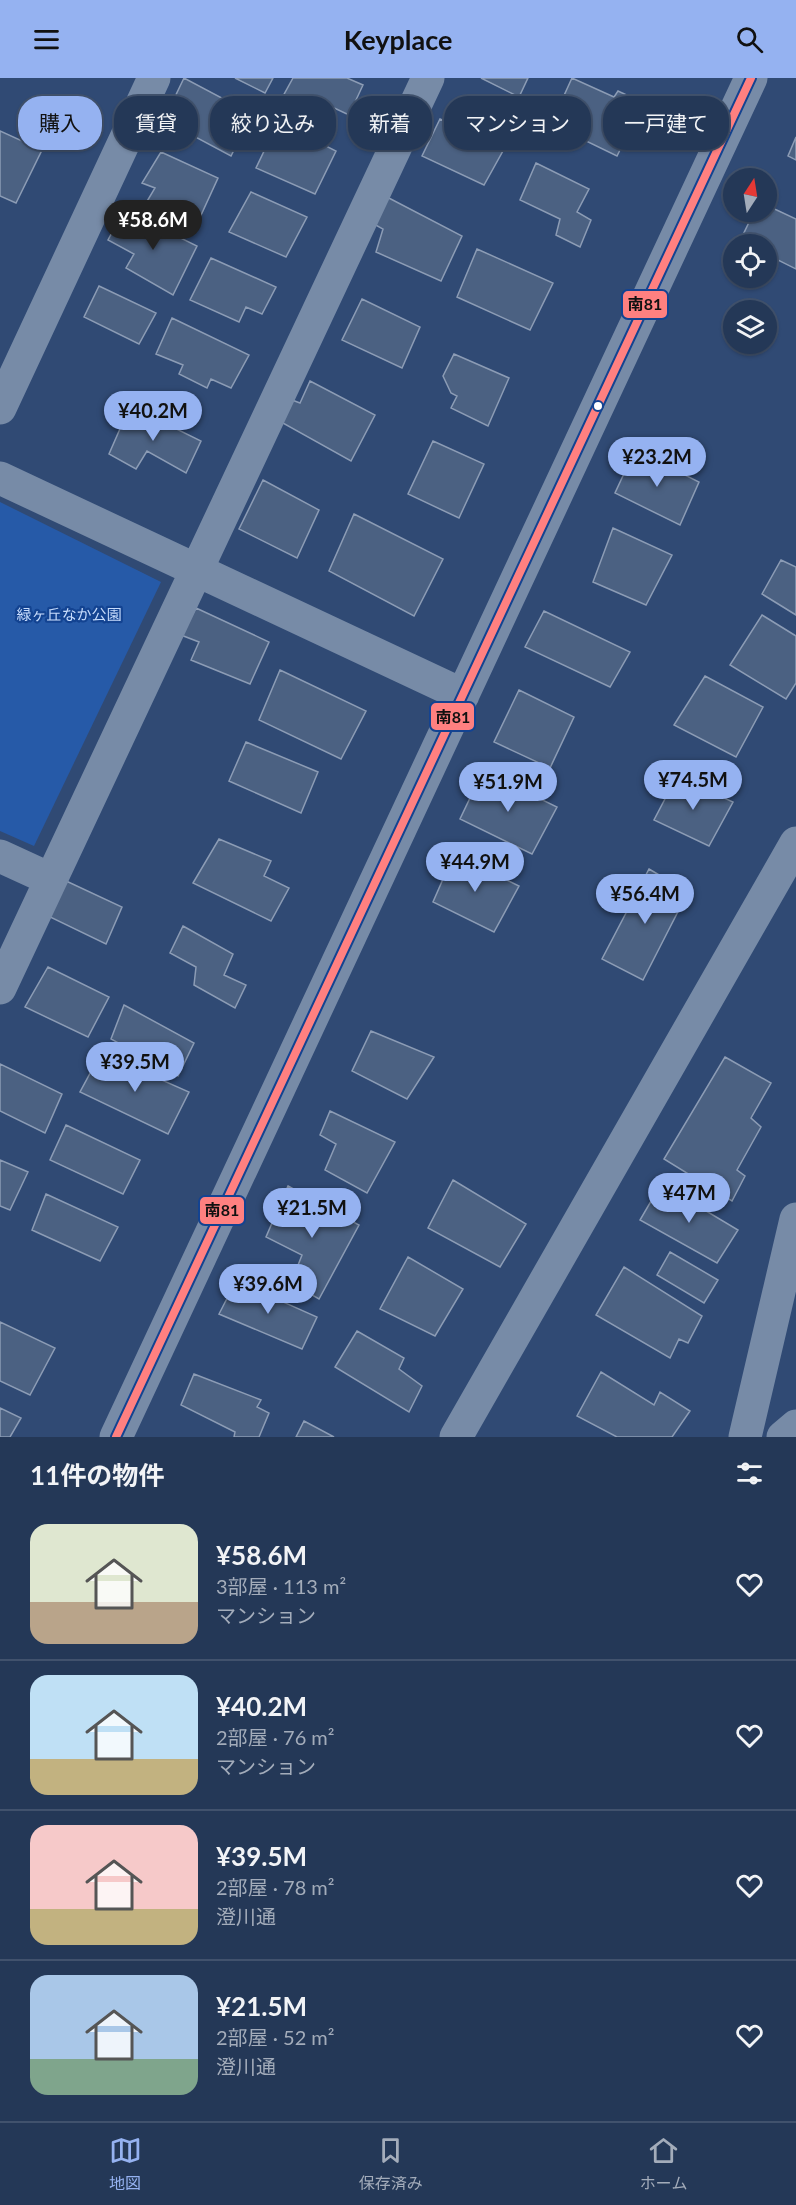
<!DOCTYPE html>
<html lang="ja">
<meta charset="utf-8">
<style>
body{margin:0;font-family:Lato,"Noto Sans JP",sans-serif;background:#304361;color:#f1f3f6;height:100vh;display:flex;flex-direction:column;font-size:22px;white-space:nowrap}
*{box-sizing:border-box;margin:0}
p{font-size:20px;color:#a3acba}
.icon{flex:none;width:33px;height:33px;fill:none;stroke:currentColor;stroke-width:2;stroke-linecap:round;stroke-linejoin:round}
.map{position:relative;height:1359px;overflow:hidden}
.sheet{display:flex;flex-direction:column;background:#243857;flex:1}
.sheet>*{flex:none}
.top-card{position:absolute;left:18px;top:18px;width:760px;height:54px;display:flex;gap:12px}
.needle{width:39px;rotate:12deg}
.fabs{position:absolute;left:723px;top:90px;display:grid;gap:12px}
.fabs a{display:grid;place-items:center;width:54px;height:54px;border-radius:50%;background:#243857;box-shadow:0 2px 4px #0004,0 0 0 2px #41526d;font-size:30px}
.price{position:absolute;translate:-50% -51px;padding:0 14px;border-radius:21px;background:#95b2f1;color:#111;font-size:20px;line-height:39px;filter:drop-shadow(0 2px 3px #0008)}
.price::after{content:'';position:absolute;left:50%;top:36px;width:18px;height:14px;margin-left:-9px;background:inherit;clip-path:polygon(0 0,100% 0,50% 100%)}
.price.selected{background:#222;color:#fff}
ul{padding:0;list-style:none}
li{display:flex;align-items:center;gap:18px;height:150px;padding:0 30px}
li+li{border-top:2px solid #41526d}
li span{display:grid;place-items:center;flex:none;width:168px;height:120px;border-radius:18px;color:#555}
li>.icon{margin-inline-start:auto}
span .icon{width:72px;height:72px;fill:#fffc;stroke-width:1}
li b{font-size:26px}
h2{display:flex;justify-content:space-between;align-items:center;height:72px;padding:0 30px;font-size:26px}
.tag{padding:0 21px;border-radius:24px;background:#243857;box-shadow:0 2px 4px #0004,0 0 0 2px #41526d;font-size:21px;line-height:54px}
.tag.selected{background:#95b2f1;color:#111}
header{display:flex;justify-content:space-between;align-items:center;height:78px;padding:0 30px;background:#95b2f1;color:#111;font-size:27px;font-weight:700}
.menu{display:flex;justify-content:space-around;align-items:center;height:84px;border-top:2px solid #41526d;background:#243857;font-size:16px;color:#a3acba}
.menu a{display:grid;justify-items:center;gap:3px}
.menu .selected{color:#95b2f1}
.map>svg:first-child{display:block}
</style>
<header><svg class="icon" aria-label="menu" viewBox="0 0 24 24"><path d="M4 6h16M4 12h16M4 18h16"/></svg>Keyplace<svg class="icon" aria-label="search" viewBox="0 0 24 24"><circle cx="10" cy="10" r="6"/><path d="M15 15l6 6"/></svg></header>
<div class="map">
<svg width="796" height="1359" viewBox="0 0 796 1359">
<rect width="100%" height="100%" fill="#304a74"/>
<path fill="#265aa8" d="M 0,424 L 161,504 L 34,768 L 0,753 Z"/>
<path fill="#4b6182" stroke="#8c9cb5" stroke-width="1.5" d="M 184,0 L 252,36 L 231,78 L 186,54 L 194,36 L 172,25 Z
M 235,0 L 273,0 L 265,15 Z
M 293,0 L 347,0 L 363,7 L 349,37 L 328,27 L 323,39 L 282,20 Z
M 481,0 L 528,0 L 519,19 Z
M 572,0 L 614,19 L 618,13 L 661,33 L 647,60 L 631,50 L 617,78 L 551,46 Z
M 440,41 L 504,71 L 484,107 L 422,78 Z
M 278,44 L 336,73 L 315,116 L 256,90 Z
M 0,53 L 42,72 L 16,125 L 0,118 Z
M 796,59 L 796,82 L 788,78 Z
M 161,74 L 218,100 L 196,148 L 146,125 L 155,110 L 142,105 Z
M 536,85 L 589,111 L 577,134 L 591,142 L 580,169 L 556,157 L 560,141 L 520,122 Z
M 251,114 L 307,139 L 286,179 L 229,154 Z
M 385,118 L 462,158 L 441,203 L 376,174 L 383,151 L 372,145 Z
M 766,127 L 796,141 L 796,191 L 766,176 L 766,166 L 746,166 L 740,163 L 754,134 L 766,134 Z
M 124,132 L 197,168 L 173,217 L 126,190 L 134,176 L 108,162 Z
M 477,171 L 553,205 L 530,252 L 457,219 Z
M 211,180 L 276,209 L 262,236 L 246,229 L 239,244 L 190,222 Z
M 99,208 L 156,235 L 139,266 L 84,239 Z
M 362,221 L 420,249 L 402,290 L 342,262 Z
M 172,240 L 249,277 L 231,310 L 211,301 L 207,310 L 179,296 L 183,287 L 156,276 Z
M 454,276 L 509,300 L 488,348 L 451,330 L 457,318 L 451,315 L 443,298 Z
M 310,303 L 375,337 L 351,383 L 281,344 L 292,322 L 300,325 Z
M 130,328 L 201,363 L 186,395 L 147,373 L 136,391 L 109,376 Z
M 433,363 L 484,386 L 459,440 L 408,416 Z
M 635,372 L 699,404 L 680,447 L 615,415 Z
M 263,402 L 319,432 L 297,480 L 239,451 Z
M 354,436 L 443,481 L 414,538 L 329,493 Z
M 613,450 L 672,477 L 646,527 L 593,504 Z
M 781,482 L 796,489 L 796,537 L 762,516 Z
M 196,530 L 269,564 L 250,606 L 191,582 L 199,564 L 181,557 Z
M 544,533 L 630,574 L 610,609 L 525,569 Z
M 762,537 L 796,558 L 796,605 L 786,621 L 730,587 Z
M 280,592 L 366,633 L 341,681 L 259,642 Z
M 705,598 L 763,629 L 736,679 L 674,647 Z
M 519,612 L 574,639 L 550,690 L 494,664 Z
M 246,664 L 318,694 L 301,735 L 229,703 Z
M 483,693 L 557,729 L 532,776 L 460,741 Z
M 677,698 L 733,724 L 709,768 L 654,742 Z
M 219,761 L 271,783 L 264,798 L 289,810 L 271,843 L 193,805 Z
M 454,776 L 519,808 L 494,854 L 433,824 Z
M 649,791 L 688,814 L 643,902 L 602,881 Z
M 64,802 L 122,829 L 106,866 L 48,838 Z
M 183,848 L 233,876 L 224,897 L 246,907 L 235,930 L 194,907 L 196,889 L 170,875 Z
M 48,889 L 109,919 L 88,959 L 25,929 Z
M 124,927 L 194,965 L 178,998 L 111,961 Z
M 371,953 L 434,979 L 407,1021 L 352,993 Z
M 101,975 L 189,1014 L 168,1056 L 80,1014 Z
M 725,979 L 771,1005 L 751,1040 L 761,1049 L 737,1092 L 745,1098 L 732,1123 L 664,1081 Z
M 0,986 L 62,1016 L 45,1055 L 0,1033 Z
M 330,1033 L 395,1064 L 367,1115 L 325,1092 L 336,1066 L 320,1057 Z
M 66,1047 L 140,1082 L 123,1116 L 50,1082 Z
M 0,1082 L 28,1094 L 10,1132 L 0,1128 Z
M 453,1102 L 526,1146 L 500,1189 L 428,1150 Z
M 661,1106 L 738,1152 L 717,1185 L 640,1142 Z
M 288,1108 L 359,1147 L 319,1221 L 291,1205 L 302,1177 L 266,1159 Z
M 46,1116 L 118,1149 L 100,1183 L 32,1152 Z
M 670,1174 L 718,1202 L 704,1225 L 657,1197 Z
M 408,1179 L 463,1211 L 435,1258 L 380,1231 Z
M 624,1189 L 702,1238 L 688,1265 L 679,1261 L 670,1280 L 596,1237 Z
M 236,1203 L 317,1239 L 302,1271 L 219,1236 Z
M 0,1244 L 55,1270 L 30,1317 L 0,1303 Z
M 357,1253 L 404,1280 L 399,1291 L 422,1308 L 409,1334 L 335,1289 Z
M 601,1294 L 654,1327 L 660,1314 L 690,1333 L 672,1359 L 617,1359 L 577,1338 Z
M 194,1296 L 261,1322 L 257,1329 L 269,1335 L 259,1359 L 234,1359 L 235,1354 L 181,1327 Z
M 0,1330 L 21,1340 L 10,1359 L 0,1359 Z
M 304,1343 L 334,1359 L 296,1359 Z"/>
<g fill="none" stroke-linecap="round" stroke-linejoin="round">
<path stroke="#778ba7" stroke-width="33" d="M 0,330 L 154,0
M 0,400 L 463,617
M 0,778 L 50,801
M 0,910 L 428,0
M 116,1359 L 751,0
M 456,1359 L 796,765
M 745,1359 L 796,1141
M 783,1359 L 796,1348"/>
<g stroke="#134391" stroke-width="12">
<path id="bus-1" d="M 116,1359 L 751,0"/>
</g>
<use href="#bus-1" stroke="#ff8080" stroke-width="8"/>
</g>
<circle fill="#fff" stroke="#134391" stroke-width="2" cx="598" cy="328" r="5"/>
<g text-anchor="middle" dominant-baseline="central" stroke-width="4.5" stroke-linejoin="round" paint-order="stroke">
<g font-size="15" fill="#c7dcfc" stroke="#134391">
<text x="69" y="536">緑ヶ丘なか公園</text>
</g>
</g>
<g stroke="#134391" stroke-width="2">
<rect x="622" y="212" width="46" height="29" rx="6" fill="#ff8080"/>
<rect x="430" y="624" width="45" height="29" rx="6" fill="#ff8080"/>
<rect x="199" y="1118" width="46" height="29" rx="6" fill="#ff8080"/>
</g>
<g font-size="16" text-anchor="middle" font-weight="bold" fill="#111">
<text x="645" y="232">南81</text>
<text x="453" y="645">南81</text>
<text x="222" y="1138">南81</text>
</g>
</svg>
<div class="fabs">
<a><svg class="needle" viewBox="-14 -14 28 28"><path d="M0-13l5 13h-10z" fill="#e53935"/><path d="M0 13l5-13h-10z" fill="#a3acba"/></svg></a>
<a><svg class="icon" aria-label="locate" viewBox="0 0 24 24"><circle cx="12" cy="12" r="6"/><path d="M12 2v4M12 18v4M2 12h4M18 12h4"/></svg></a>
<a><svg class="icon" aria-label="layers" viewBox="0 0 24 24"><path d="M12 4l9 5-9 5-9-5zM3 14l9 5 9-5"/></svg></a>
</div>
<b class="price selected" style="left:153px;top:173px">¥58.6M</b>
<b class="price" style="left:153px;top:364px">¥40.2M</b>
<b class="price" style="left:657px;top:410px">¥23.2M</b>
<b class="price" style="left:693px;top:733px">¥74.5M</b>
<b class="price" style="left:508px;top:735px">¥51.9M</b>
<b class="price" style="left:475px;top:815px">¥44.9M</b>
<b class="price" style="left:645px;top:847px">¥56.4M</b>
<b class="price" style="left:135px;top:1015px">¥39.5M</b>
<b class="price" style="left:689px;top:1146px">¥47M</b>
<b class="price" style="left:312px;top:1161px">¥21.5M</b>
<b class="price" style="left:268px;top:1237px">¥39.6M</b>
<div class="top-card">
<a class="tag selected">購入</a>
<a class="tag">賃貸</a>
<a class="tag">絞り込み</a>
<a class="tag">新着</a>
<a class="tag">マンション</a>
<a class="tag">一戸建て</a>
</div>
</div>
<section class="sheet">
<h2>11件の物件<svg class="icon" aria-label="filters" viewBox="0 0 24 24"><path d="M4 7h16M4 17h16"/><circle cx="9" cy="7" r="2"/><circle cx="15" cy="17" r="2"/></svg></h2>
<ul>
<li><span style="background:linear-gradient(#dfe7d0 65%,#b9a48a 0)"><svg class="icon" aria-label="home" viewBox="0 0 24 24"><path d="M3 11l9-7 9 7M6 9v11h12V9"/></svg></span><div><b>¥58.6M</b><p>3部屋 · 113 m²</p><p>マンション</p></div><svg class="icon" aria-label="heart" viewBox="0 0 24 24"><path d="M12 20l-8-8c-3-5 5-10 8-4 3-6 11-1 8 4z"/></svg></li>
<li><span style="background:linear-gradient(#bfe0f5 70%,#c2b280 0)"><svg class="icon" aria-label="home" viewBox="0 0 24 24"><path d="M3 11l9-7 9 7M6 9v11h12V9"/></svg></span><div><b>¥40.2M</b><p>2部屋 · 76 m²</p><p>マンション</p></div><svg class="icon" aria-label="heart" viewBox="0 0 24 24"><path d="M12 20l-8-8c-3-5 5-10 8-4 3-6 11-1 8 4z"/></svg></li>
<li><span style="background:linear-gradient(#f6c9c9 70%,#c2b280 0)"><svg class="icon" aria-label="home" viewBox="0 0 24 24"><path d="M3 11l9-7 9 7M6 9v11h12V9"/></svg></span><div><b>¥39.5M</b><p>2部屋 · 78 m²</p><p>澄川通</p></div><svg class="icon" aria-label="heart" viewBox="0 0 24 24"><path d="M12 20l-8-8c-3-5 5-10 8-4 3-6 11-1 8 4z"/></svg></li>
<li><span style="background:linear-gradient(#a9c7e8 70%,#7fa58c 0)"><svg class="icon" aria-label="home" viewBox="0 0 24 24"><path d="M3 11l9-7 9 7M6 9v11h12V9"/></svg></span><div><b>¥21.5M</b><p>2部屋 · 52 m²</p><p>澄川通</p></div><svg class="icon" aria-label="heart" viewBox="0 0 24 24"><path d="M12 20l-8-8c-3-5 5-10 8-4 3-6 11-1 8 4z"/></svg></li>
</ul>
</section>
<nav class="menu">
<a class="selected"><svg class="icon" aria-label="map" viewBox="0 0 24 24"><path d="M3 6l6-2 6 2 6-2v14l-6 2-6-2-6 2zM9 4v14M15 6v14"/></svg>地図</a>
<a><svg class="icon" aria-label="saved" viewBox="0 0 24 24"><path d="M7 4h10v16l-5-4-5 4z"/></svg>保存済み</a>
<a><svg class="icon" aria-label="home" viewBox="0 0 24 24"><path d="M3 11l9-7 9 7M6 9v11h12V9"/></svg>ホーム</a>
</nav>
